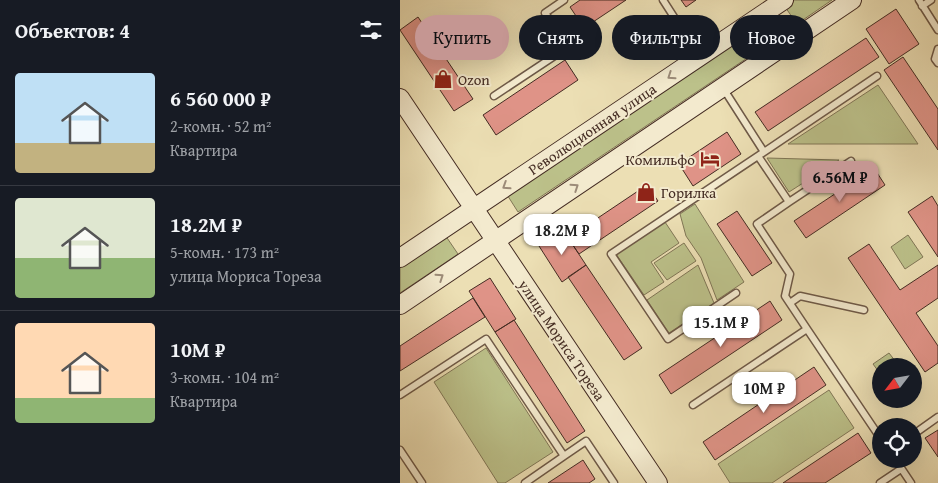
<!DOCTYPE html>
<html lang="ru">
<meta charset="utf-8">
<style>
body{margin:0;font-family:"Gentium Book Plus",serif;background:#242831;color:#f1f3f6;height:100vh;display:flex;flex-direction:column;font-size:19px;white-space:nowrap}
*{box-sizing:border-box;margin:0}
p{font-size:16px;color:#9ea1a6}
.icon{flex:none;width:28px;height:28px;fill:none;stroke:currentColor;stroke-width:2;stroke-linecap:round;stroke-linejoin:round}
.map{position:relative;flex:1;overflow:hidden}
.side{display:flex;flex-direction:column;background:#171b24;width:400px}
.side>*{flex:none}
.top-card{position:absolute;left:15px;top:15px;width:448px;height:45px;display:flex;gap:10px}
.needle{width:32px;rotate:239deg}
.tools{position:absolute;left:472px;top:358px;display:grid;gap:10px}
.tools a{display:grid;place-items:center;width:50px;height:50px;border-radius:50%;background:#171b24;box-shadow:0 5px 20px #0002;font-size:25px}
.price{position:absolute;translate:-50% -42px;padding:0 11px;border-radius:10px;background:#fff;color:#222;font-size:16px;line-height:32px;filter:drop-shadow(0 1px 2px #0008)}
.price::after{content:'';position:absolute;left:50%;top:30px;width:15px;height:11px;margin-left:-8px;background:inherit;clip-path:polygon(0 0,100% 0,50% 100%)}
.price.selected{background:#c59692;color:#111}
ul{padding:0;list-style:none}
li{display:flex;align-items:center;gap:15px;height:125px;padding:0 15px}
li+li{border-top:1px solid #363941}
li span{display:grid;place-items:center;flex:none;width:140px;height:100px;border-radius:5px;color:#555}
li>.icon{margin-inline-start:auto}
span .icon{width:60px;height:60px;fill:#fffc;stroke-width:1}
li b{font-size:21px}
h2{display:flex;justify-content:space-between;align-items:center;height:60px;padding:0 15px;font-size:21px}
.pill{padding:0 18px;border-radius:22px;background:#171b24;box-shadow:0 5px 20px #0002;font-size:18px;line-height:45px}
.pill.selected{background:#c59692;color:#111}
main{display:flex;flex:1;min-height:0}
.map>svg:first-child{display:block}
</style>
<main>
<section class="side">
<h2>Объектов: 4<svg class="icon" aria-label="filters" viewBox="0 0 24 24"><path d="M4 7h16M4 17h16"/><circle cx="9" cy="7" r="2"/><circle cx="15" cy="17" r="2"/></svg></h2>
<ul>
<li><span style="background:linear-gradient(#bfe0f5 70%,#c2b280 0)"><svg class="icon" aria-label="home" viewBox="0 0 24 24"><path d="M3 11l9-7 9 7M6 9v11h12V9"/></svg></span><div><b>6 560 000 ₽</b><p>2-комн. · 52 m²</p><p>Квартира</p></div></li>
<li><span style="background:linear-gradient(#dfe7d0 60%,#8fb573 0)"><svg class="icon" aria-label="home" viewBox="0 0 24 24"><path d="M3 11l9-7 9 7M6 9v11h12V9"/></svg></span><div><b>18.2M ₽</b><p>5-комн. · 173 m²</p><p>улица Мориса Тореза</p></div></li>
<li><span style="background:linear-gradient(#ffd9b3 75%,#8fb573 0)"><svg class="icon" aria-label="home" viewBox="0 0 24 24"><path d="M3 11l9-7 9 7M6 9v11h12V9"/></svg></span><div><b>10M ₽</b><p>3-комн. · 104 m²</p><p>Квартира</p></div></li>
</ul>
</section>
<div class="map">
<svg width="538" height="483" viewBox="0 0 538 483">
<rect width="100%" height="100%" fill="#ecdfb4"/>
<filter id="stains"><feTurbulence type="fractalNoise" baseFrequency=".004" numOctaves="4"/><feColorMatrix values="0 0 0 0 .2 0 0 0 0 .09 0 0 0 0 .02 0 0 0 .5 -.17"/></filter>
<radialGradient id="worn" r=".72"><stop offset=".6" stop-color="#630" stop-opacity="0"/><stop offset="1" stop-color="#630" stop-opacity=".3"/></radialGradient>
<path fill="#bcc18a" stroke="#807656" d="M 390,0 L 432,0 L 397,24 L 383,4 Z
M 358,22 L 371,42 L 118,212 L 104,190 Z
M 478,85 L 518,144 L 388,144 Z
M 367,158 L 439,160 L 389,192 Z
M 295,204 L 344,282 L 317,300 L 301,258 L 286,236 L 280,214 Z
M 265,222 L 279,243 L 251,262 L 264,282 L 244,295 L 216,254 Z
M 43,232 L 58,254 L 0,293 L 0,262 Z
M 508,235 L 523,257 L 505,269 L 491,247 Z
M 284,243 L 296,261 L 267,280 L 254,263 Z
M 298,265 L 314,303 L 269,333 L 247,300 Z
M 86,348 L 153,452 L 105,483 L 98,483 L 34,382 Z
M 489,353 L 499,366 L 481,366 L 481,375 L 473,364 Z
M 429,390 L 454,428 L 372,483 L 330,483 L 318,464 Z"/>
<path fill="#df9387" stroke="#442c23" d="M 180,0 L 226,0 L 184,28 L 170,7 Z
M 281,0 L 296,0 L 286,7 Z
M 496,9 L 519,44 L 489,64 L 466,29 Z
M 18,17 L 73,99 L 54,111 L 0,30 Z
M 466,38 L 479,57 L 368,131 L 355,112 Z
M 503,57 L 538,109 L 538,150 L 484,70 Z
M 165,60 L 178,80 L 96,135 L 83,115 Z
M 327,132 L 341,154 L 293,186 L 279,164 Z
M 474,168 L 485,185 L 406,238 L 394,221 Z
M 247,185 L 258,201 L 179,254 L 168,238 Z
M 532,196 L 538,206 L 538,257 L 508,212 Z
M 337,211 L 372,263 L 352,276 L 317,224 Z
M 163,230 L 186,265 L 162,282 L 139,246 Z
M 469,244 L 500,290 L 538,265 L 538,298 L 516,313 L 538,346 L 538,363 L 525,372 L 448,258 Z
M 186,265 L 242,348 L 224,360 L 168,277 Z
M 90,278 L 116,319 L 95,332 L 69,291 Z
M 73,298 L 85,317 L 0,371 L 0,346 Z
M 370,301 L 382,320 L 271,394 L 259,375 Z
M 114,320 L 185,431 L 167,443 L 95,332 Z
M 414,367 L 426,385 L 315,460 L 303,442 Z
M 538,430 L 538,457 L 525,438 Z
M 458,433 L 471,453 L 425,483 L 383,483 Z
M 183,460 L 195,479 L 189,483 L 148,483 Z"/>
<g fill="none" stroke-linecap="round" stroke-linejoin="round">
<g stroke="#6e5947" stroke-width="9">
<path id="lane" d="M 263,0 L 299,56
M 519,0 L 538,30
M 522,6 L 531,0
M 538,49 L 535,59 L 538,63
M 323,88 L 364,152 L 211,254 L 268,339 L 336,293
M 94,96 L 168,47 L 145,13 L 164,0
M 364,152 L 477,76
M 358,156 L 389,202 L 451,161
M 389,202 L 357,224 L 390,274 L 385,296 L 407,329
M 390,303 L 400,296 L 464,310
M 0,395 L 86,339 L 164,456 L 186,441 L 214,483
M 293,405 L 407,329 L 481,439
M 514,434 L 538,417
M 0,450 L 22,483
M 495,459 L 511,483
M 125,483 L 164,456
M 480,483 L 501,469"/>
</g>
<g stroke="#442c23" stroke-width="20">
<path id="secondary" d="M 0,98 L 258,483
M 0,258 L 384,0
M 0,305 L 452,0"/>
</g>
<use href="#lane" stroke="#f3eace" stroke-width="6"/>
<use href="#secondary" stroke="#f3eace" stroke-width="18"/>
</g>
<defs><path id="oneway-chevron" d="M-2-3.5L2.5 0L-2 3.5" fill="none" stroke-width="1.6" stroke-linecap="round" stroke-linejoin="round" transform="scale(1.25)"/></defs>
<g stroke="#9c8b78">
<use href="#oneway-chevron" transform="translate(271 76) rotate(146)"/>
<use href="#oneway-chevron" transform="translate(106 186) rotate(147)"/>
<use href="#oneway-chevron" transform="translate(175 187) rotate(-34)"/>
<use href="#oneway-chevron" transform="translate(40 277) rotate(-34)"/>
</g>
<defs>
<g id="shop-bare" transform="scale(1.5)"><path d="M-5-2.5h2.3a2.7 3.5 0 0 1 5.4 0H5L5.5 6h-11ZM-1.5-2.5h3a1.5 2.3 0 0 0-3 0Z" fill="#8f2418" stroke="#f3eace" stroke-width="2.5" paint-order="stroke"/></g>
<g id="hotel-bare" transform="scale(1.5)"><path d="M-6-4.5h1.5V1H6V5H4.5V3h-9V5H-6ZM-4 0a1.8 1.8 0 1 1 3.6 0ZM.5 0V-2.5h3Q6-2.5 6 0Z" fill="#8f2418" stroke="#f3eace" stroke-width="2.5" paint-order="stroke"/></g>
</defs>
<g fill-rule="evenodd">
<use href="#shop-bare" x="43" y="79"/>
<use href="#hotel-bare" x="310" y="159"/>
<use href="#shop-bare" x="246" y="192"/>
</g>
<g text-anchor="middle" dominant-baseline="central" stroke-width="4" stroke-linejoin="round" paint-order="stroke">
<g font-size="15" fill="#442c23" stroke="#f3eace" text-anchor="start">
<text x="58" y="79">Ozon</text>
<text x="295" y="159" text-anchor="end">Комильфо</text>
<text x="261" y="192">Горилка</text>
</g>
<g font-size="15" fill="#442c23" stroke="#f3eace">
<text transform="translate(192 129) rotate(-34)">Революционная улица</text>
<text transform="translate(162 340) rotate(56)">улица Мориса Тореза</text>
</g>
</g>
<rect width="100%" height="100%" filter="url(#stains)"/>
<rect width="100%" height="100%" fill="url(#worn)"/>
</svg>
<div class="tools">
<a><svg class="needle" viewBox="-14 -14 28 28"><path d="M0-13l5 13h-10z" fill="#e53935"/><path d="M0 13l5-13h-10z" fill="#9ea1a6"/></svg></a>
<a><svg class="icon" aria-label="locate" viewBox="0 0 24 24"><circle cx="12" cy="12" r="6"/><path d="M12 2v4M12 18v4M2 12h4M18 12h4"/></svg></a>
</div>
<b class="price selected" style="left:440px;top:203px">6.56M ₽</b>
<b class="price" style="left:162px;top:256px">18.2M ₽</b>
<b class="price" style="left:321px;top:348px">15.1M ₽</b>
<b class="price" style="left:364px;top:414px">10M ₽</b>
<div class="top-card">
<a class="pill selected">Купить</a>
<a class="pill">Снять</a>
<a class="pill">Фильтры</a>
<a class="pill">Новое</a>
</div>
</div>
</main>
